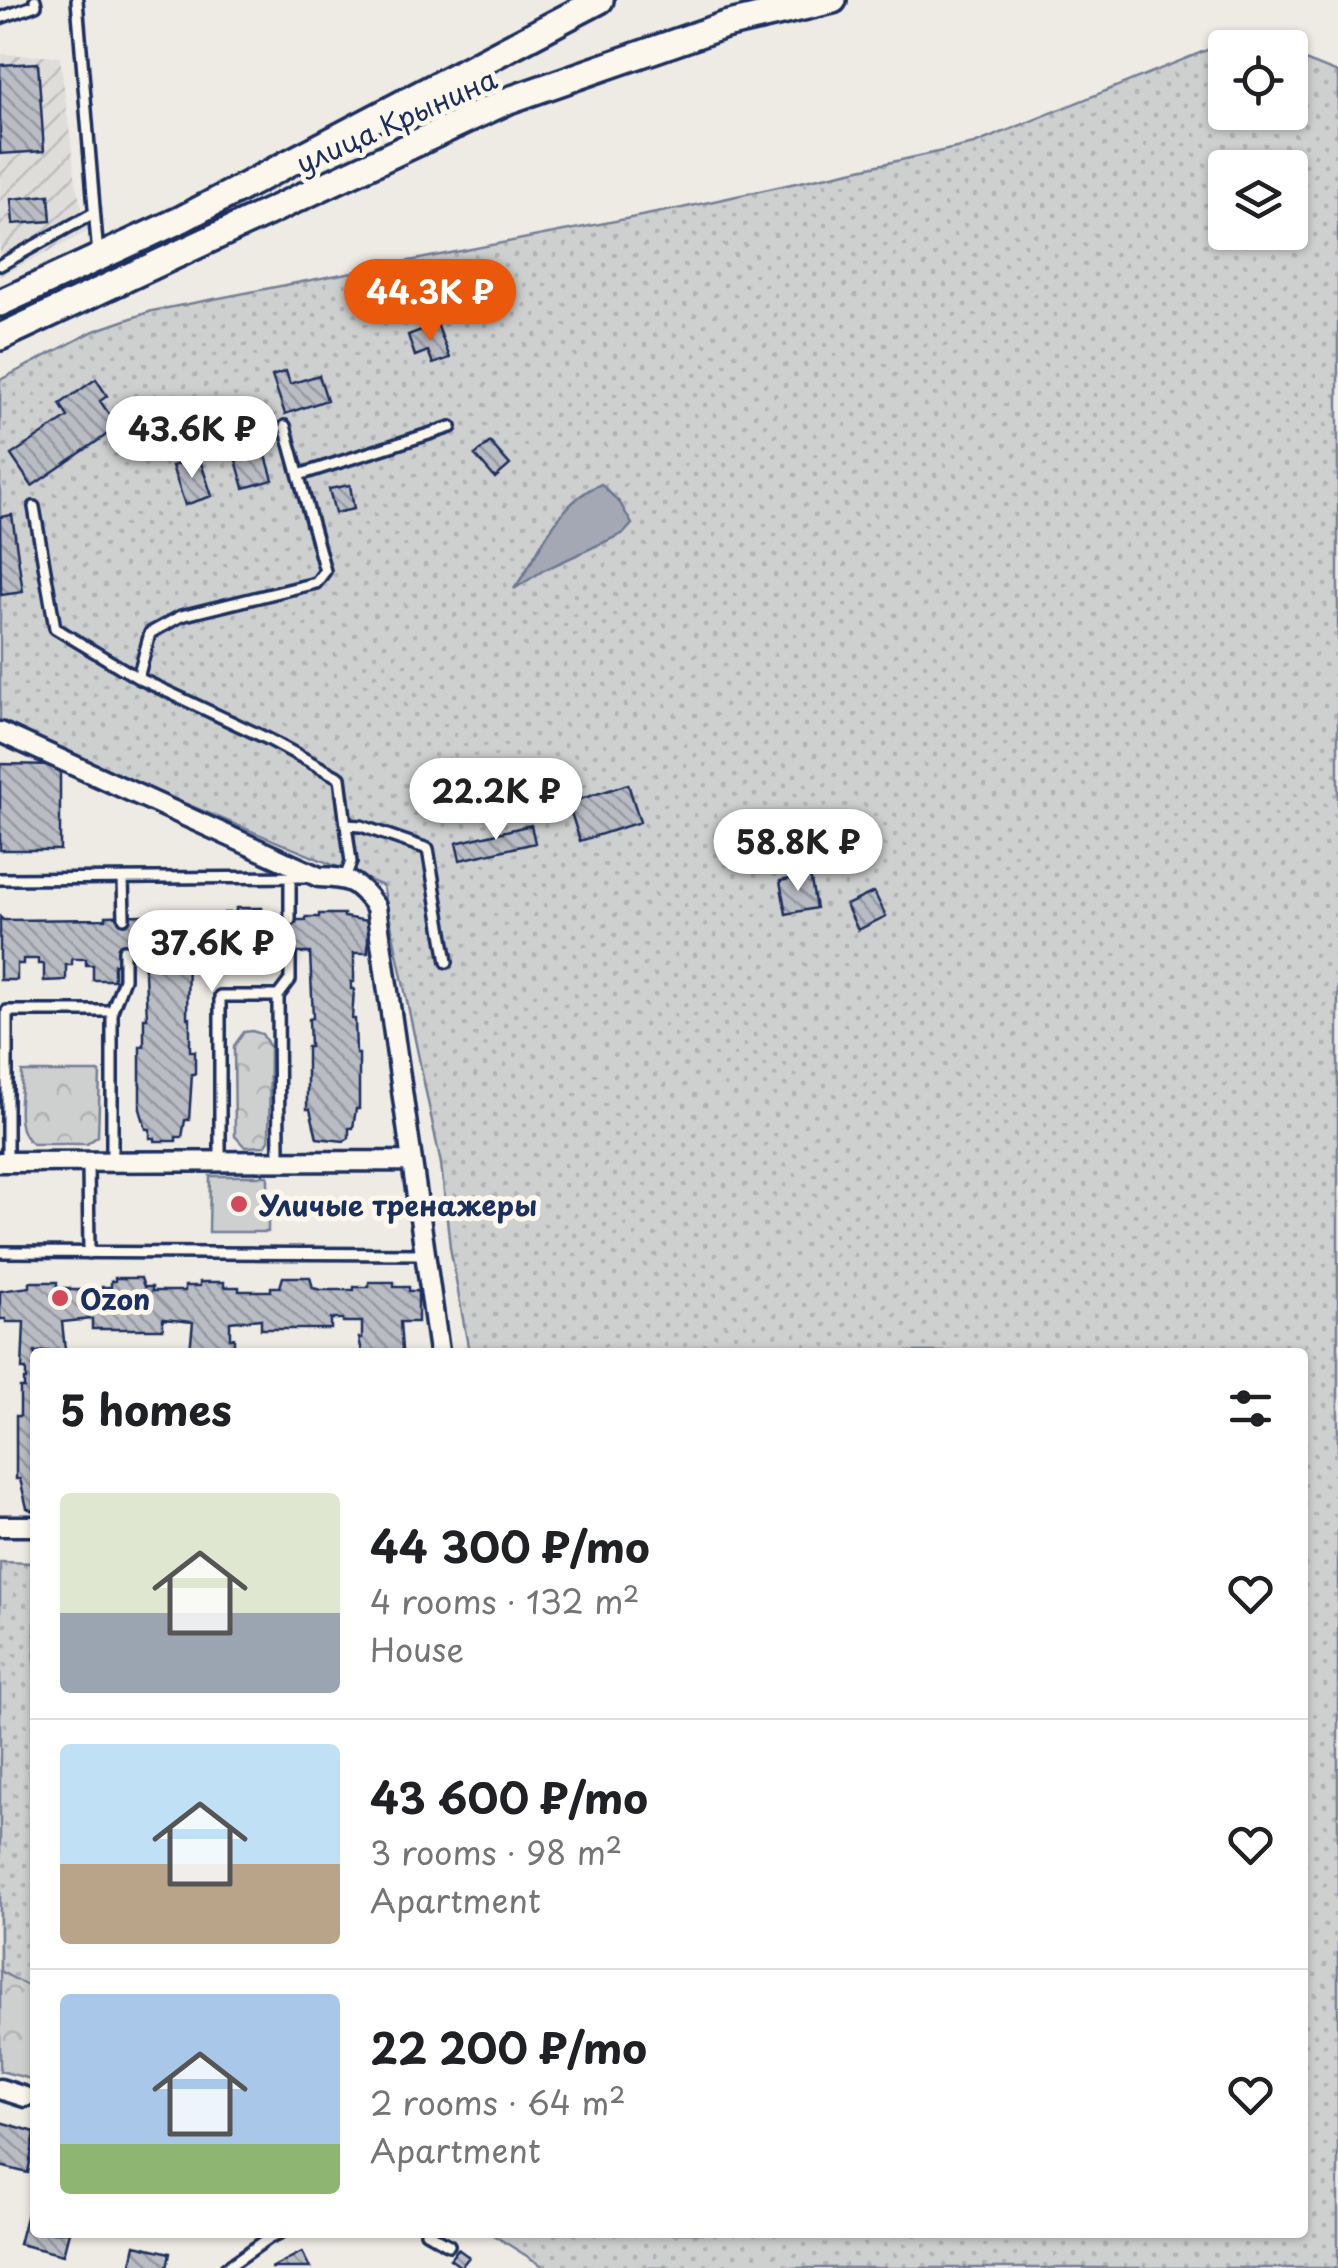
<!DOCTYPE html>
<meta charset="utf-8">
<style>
body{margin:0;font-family:"Playpen Sans",sans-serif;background:#f2f2f2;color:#202124;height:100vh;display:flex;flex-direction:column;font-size:38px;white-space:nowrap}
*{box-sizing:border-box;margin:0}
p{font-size:32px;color:#757577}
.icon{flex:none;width:55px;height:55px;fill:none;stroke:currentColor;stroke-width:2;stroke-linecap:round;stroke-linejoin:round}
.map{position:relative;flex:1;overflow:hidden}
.sheet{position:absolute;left:30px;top:1348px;width:1278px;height:890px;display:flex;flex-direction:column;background:#fff;border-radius:10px;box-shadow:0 2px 8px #0004}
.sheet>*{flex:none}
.buttons{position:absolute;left:1208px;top:30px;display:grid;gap:20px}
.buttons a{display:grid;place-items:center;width:100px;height:100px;border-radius:10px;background:#fff;box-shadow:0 2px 8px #0004;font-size:50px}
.price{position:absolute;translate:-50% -85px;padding:0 22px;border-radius:35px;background:#fff;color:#222;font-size:32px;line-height:65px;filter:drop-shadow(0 2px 5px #0008)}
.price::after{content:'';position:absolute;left:50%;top:60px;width:30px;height:22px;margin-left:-15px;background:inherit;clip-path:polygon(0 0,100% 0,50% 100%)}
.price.selected{background:#ea580c;color:#fff}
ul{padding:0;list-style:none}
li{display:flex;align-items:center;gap:30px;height:250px;padding:0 30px}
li+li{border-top:2px solid #e0e0e0}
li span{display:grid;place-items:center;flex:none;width:280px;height:200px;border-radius:10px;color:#555}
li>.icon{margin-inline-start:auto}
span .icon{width:120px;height:120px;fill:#fffc;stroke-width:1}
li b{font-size:42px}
h2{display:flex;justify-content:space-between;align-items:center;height:120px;padding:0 30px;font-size:42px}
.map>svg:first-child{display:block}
</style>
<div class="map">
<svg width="1338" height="2268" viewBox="0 0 1338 2268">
<defs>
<pattern id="industrial-furrows" width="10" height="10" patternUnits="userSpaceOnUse" patternTransform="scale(2.5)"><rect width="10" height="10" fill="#deddda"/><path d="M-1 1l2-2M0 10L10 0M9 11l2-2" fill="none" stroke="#bebebe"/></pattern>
<pattern id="forest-crowns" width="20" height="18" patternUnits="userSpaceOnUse" patternTransform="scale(2.5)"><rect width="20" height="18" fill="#cecfcf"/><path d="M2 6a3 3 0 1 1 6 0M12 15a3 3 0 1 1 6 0" fill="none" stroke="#b0b2b4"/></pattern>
<pattern id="garden-dots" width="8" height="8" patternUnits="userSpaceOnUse" patternTransform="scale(2.5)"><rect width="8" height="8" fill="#cecfcf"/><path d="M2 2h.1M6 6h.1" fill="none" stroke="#b0b2b4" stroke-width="1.8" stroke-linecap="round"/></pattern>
<pattern id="building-back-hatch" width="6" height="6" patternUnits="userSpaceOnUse" patternTransform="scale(2.5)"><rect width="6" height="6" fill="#b9bcc3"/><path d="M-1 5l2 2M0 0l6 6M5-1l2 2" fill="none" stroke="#9699a2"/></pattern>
</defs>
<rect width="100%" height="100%" fill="#eeebe4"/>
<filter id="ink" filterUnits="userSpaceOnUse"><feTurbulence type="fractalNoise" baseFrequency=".01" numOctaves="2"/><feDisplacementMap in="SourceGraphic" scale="20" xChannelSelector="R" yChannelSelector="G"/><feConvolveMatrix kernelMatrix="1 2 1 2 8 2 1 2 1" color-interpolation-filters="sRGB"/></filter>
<g filter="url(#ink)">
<path fill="url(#industrial-furrows)" d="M 0,54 L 60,57 L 77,190 L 89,231 L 0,276 Z"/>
<path fill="url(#forest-crowns)" stroke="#747f96" stroke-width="2.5" d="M 252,1031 L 262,1034 L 270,1047 L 269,1140 L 265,1146 L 245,1147 L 235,1136 L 234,1046 L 244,1032 Z
M 22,1072 L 100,1072 L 98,1136 L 87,1144 L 33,1144 C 12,1131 22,1094 22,1072 Z
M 0,1759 L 35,1776 L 35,2080 L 0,2071 Z"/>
<path fill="url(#garden-dots)" stroke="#747f96" stroke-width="2.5" fill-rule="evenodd" d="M 1244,35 L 1273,47 L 1225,48 L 1225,112 L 1290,112 L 1290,54 L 1338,73 L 1338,2268 L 546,2268 L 490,2233 L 1302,2232 L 1302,1352 L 469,1352 L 450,1247 L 441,1164 L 383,886 L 0,726 L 0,380 L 94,331 L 152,311 L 682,208 L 974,144 ZM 1225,168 L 1290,168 L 1290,232 L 1225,232 Z
M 0,1562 L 35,1563 L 35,1990 L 0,1971 Z"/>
<path fill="#cecfcf" stroke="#747f96" stroke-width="2.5" d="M 210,1176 L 268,1176 L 268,1232 L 209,1232 Z"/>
<path fill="#a3a8b4" stroke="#6d7892" stroke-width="2.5" d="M 601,484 L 620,503 L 632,524 L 624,533 L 544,570 L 514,589 C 541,552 556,502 601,484 Z"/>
<path fill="url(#building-back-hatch)" stroke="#1b2f5e" stroke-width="2.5" d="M 38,63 L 44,151 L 0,154 L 0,65 Z
M 49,195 L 51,221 L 13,224 L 11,199 Z
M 437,324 L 450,358 L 433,364 L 428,351 L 415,356 L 408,335 Z
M 286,371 L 290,384 L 319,375 L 327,400 L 285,414 L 272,376 Z
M 96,379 L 107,396 L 100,401 L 118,427 L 32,486 L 11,455 L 68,417 L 60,404 Z
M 261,438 L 273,480 L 244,488 L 232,446 Z
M 490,442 L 510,465 L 495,478 L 475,455 Z
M 199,457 L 212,496 L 185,505 L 172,466 Z
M 350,485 L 354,509 L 335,513 L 329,489 Z
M 12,515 L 23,592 L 1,595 L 0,517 Z
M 0,764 L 60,765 L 60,850 L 0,850 Z
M 628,784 L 640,822 L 580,841 L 568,803 Z
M 531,825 L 535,843 L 460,860 L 456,843 Z
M 801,842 L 805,858 L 755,869 L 751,853 Z
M 810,875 L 816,908 L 786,914 L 780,881 Z
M 874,892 L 886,916 L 858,930 L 846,905 Z
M 236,908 L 262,908 L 262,913 L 275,913 L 275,920 L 306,920 L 306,917 L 319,917 L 319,914 L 344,914 L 344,917 L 368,921 L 368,953 L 354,953 L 354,982 L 351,982 L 351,989 L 354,989 L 352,1019 L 355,1019 L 356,1054 L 359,1054 L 359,1109 L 356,1109 L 353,1128 L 349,1128 L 349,1138 L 344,1141 L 317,1138 L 310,1109 L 307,1109 L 307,1047 L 310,1047 L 309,1019 L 313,1018 L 310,953 L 284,953 L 284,962 L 214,962 L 214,952 L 188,952 L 187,1018 L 190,1018 L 190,1051 L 195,1051 L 195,1074 L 192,1074 L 189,1120 L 185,1120 L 182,1137 L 176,1137 L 176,1141 L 155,1141 L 155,1138 L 150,1138 L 150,1129 L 146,1129 L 140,1109 L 140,1046 L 144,1046 L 144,1018 L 147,1018 L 144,952 L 127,952 L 120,964 L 114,964 L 114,980 L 93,980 L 93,965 L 86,965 L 86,959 L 72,959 L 72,965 L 66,965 L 66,980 L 44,981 L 44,964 L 38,964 L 38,959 L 23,959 L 23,964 L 17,964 L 17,980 L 0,980 L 0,917 L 3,920 L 106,919 L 106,916 L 182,914 L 193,916 L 193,920 L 224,920 L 224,913 L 236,913 Z
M 283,1277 L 310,1277 L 313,1288 L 321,1290 L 354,1290 L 354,1287 L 369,1287 L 369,1282 L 394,1282 L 394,1287 L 409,1287 L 409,1291 L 418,1291 L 418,1322 L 400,1322 L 402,1350 L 399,1352 L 362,1352 L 359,1338 L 362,1338 L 362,1322 L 343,1322 L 343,1319 L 331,1319 L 331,1329 L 261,1329 L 261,1319 L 230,1322 L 230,1338 L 234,1338 L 234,1350 L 231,1352 L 190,1351 L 193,1322 L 163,1319 L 163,1329 L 92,1329 L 92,1319 L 62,1322 L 65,1350 L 35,1352 L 35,1512 L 27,1508 L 20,1479 L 16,1479 L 16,1416 L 20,1416 L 20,1388 L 24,1388 L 24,1380 L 26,1380 L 26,1369 L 22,1369 L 24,1322 L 6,1322 L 6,1319 L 0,1319 L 0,1291 L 30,1287 L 30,1282 L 57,1282 L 57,1288 L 70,1288 L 70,1290 L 102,1290 L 102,1287 L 111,1287 L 111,1281 L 115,1281 L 115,1278 L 141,1278 L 144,1287 L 152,1287 L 152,1291 L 185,1291 L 185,1286 L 200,1286 L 200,1282 L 224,1282 L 224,1287 L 239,1287 L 239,1291 L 271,1291 L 271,1287 L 280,1287 Z
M 0,2122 L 35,2132 L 28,2173 L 0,2166 Z
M 27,2213 L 35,2215 L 35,2232 L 69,2232 L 63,2255 L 19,2244 Z
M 135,2245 L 170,2253 L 167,2268 L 130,2268 Z
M 458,2249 L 469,2257 L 461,2267 L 450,2259 Z
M 302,2252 L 310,2268 L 271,2268 Z"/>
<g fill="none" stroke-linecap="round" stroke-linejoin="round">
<g stroke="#1b2f5e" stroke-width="16">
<path id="lane" d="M 77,0 L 98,256
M 0,18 L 36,5 L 35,0
M 0,265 L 92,214
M 299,475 L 451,427
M 34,507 L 55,628 L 138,678 L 268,739 L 340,778 L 346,825
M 138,678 L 150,633 L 181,616 L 316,583 L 325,571 L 285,426
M 290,877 L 290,920
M 345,878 L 351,862 L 346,825 L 361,826 L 428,849 L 447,962
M 0,879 L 307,877
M 123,879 L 124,918
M 278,996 L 290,980 L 290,953
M 112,1011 L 124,979 L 124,950
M 220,1161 L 220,996 L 278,996 L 279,1161
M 7,1162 L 7,1011 L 112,1011 L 112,1162
M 88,1162 L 89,1253
M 0,1252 L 427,1254
M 426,2232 L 449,2245
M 226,2268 L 269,2238 L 282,2232"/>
</g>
<g stroke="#1b2f5e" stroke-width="25">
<path id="street" d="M 0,732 L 319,877 C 350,878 357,881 376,907 L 439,1352
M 0,1162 L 412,1161
M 0,1526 L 35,1526
M 0,2089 L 25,2097"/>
</g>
<g stroke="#1b2f5e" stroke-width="32">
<path id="secondary" d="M 0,303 L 182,219 L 600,0
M 0,337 L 509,100 L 725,25 L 833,0"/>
</g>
<use href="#lane" stroke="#fbf7ec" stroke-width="9"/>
<use href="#street" stroke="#fbf7ec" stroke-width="18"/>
<use href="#secondary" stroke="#fbf7ec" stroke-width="25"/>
</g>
</g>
<g fill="#d1495b" stroke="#fbf7ec" stroke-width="4">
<circle cx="239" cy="1204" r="10"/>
<circle cx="60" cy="1298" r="10"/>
</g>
<g text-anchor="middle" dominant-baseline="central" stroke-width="10" stroke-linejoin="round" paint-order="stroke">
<g font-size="28" fill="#1b2f5e" stroke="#fbf7ec">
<text transform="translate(396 120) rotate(-24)">улица Крынина</text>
</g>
<g font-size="28" font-weight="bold" fill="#1b2f5e" stroke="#fbf7ec" text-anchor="start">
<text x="259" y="1204">Уличые тренажеры</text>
<text x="80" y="1298">Ozon</text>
</g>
</g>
</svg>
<div class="buttons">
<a><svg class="icon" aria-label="locate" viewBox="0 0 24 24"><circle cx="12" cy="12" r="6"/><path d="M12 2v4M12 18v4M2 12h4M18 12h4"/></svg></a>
<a><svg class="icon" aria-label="layers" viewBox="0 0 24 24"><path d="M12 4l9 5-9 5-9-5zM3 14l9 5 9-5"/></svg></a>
</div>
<b class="price selected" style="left:430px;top:344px">44.3K ₽</b>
<b class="price" style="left:192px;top:481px">43.6K ₽</b>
<b class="price" style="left:496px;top:843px">22.2K ₽</b>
<b class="price" style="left:798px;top:894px">58.8K ₽</b>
<b class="price" style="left:212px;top:995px">37.6K ₽</b>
<section class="sheet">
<h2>5 homes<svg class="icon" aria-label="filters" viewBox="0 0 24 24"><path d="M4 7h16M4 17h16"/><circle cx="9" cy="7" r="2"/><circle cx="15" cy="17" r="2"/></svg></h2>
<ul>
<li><span style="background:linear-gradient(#dfe7d0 60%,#9aa5b1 0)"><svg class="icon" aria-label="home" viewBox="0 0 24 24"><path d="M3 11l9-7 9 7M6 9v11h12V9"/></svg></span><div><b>44 300 ₽/mo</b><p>4 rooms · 132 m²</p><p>House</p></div><svg class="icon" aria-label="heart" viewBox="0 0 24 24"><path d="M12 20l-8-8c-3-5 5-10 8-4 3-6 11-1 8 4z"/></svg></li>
<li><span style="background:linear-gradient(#bfe0f5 60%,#b9a48a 0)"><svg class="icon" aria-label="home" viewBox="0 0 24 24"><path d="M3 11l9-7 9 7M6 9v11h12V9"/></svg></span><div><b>43 600 ₽/mo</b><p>3 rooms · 98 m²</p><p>Apartment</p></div><svg class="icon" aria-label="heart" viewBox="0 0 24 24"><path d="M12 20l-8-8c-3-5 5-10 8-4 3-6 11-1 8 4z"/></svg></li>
<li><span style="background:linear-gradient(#a9c7e8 75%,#8fb573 0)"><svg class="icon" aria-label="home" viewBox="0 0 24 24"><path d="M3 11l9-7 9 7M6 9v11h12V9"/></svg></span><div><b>22 200 ₽/mo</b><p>2 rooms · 64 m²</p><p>Apartment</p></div><svg class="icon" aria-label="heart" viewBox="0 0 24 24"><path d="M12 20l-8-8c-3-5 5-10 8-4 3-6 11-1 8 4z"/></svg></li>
</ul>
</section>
</div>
